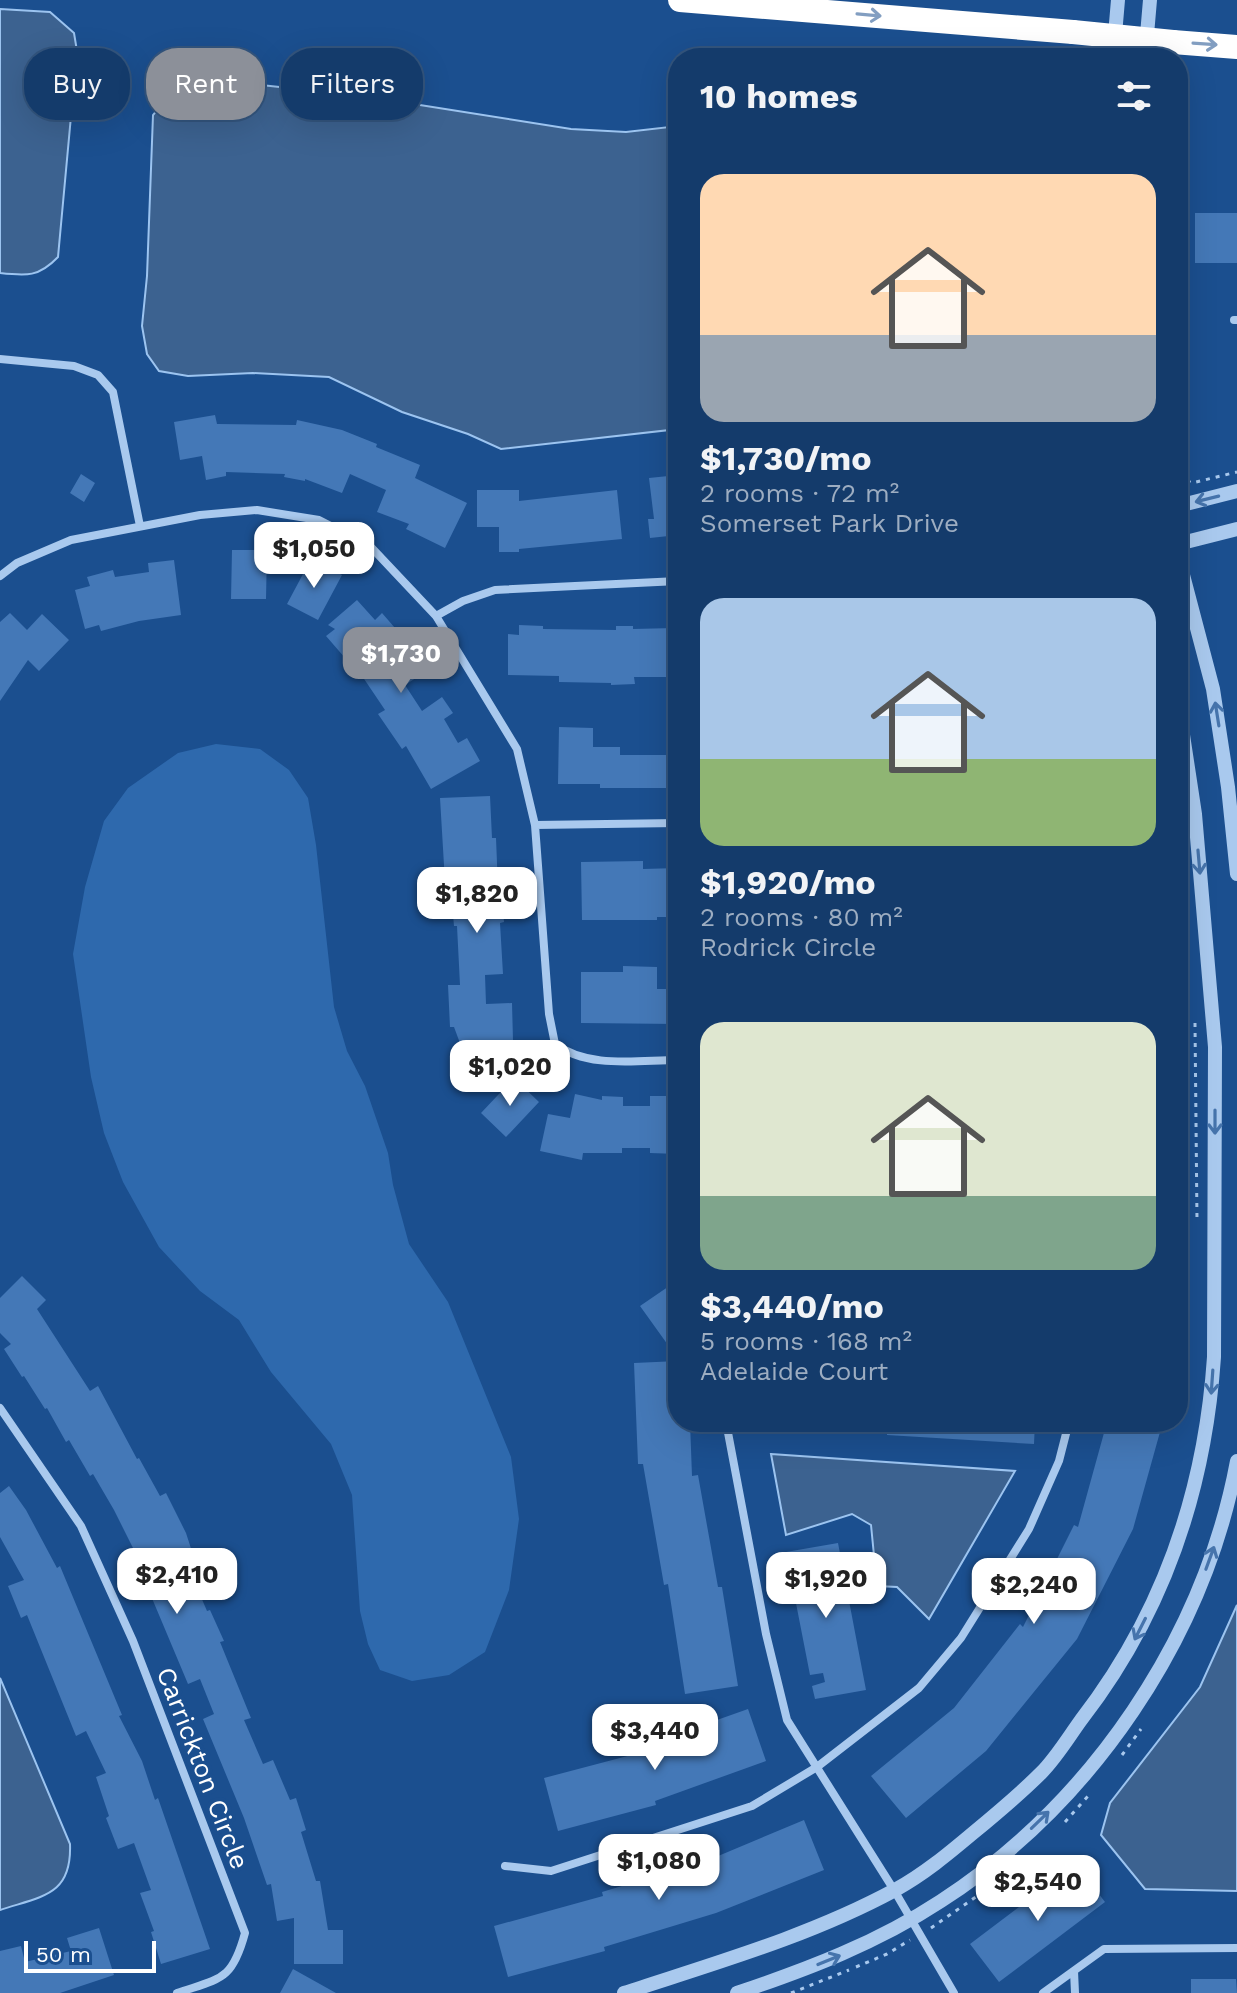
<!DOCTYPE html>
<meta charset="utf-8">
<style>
body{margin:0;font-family:"Work Sans",sans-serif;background:#214673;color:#f1f3f6;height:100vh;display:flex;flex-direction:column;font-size:30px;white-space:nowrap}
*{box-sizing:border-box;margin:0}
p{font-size:26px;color:#9dadc1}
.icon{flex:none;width:44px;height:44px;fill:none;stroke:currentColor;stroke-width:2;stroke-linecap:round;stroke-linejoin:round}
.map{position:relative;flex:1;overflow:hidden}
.panel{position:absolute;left:668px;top:48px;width:520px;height:1384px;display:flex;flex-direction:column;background:#143b6b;border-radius:32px;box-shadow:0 8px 32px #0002,0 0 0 2px #33557e}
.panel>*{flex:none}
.hud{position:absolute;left:24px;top:48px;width:524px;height:72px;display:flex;gap:16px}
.scale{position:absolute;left:24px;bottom:20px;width:132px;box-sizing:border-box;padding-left:8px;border:4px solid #fff;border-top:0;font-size:22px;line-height:28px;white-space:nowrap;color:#fff;-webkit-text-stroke:6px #1b4f8f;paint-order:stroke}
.price{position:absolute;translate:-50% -68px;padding:0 18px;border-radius:16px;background:#fff;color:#222;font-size:26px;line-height:52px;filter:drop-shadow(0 2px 4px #0008)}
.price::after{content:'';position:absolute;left:50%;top:48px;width:24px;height:18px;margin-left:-12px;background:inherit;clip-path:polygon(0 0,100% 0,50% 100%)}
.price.current{background:#8c9099;color:#fff}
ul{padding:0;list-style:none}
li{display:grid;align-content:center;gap:16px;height:424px;padding:0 32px}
li span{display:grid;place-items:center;height:248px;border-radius:24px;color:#555}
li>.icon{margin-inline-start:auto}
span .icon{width:144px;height:144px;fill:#fffc;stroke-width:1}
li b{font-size:34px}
h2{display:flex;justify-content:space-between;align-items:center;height:96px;padding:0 32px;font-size:34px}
.chip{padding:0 28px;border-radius:32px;background:#143b6b;box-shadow:0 8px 32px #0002,0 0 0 2px #33557e;font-size:28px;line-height:72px}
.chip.current{background:#8c9099;color:#fff}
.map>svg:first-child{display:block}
</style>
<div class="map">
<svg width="1237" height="1993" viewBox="0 0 1237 1993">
<rect width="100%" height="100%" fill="#1b4f8f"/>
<path fill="#2e69ad" d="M 216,744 L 260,749 L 289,770 L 308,798 L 316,845 L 334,1007 L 347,1051 L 365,1086 L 388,1153 L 393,1185 L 409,1244 L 448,1302 L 511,1457 L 519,1519 L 509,1590 L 485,1652 L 449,1675 L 412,1681 L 380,1670 L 368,1644 L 360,1611 L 352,1495 L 331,1444 L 271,1372 L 239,1320 L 200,1291 L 159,1247 L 123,1182 L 104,1133 L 91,1077 L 73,954 L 85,887 L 104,821 L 128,788 L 178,753 Z"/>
<path fill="#3c6290" stroke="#9cc4f0" stroke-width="2" d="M 0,9 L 50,12 L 74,33 L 77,51 L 58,257 C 39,277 27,276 0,273 Z
M 252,84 L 363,96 L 571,129 L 626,132 L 678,126 L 678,429 L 501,449 L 468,434 L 402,412 L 329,377 L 253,373 L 188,376 L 159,371 L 147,354 L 142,326 L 147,276 L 153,115 L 175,88 Z
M 771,1454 L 1015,1471 L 929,1619 L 897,1587 L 877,1586 L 871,1525 L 852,1514 L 786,1535 Z
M 1237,1605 L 1237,1891 L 1145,1889 L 1101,1835 L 1110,1803 L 1200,1687 Z
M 0,1678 L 70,1844 C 72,1896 42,1896 0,1910 Z"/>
<path fill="#4478b7" d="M 1195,213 L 1237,213 L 1237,263 L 1195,263 Z
M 215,415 L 217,424 L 296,425 L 297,420 L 342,430 L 377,444 L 376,447 L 420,465 L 415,478 L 467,503 L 445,548 L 406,529 L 409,524 L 377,512 L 386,490 L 350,474 L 342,493 L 305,479 L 305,481 L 284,477 L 285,474 L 226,472 L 226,476 L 206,480 L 202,456 L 180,460 L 174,422 Z
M 81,474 L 95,483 L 84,502 L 70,493 Z
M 678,475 L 678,535 L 650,538 L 648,519 L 654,519 L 649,478 Z
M 477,490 L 519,490 L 519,501 L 617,490 L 622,539 L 519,549 L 519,552 L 499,552 L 499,527 L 477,527 Z
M 232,550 L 267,550 L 266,599 L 231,599 Z
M 311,559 L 342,575 L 318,620 L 287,604 Z
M 174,560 L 181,615 L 139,621 L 101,631 L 99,625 L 85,629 L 75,590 L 90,586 L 87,577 L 113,570 L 115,577 L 149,572 L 148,563 Z
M 357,600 L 375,620 L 382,613 L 395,628 L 388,634 L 406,662 L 415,656 L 425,672 L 405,685 L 422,711 L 442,697 L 453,713 L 444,719 L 458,743 L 467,738 L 480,761 L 431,789 L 406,746 L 402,749 L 378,714 L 385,710 L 354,664 L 352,666 L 326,636 L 335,629 L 328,625 Z
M 10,613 L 27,630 L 42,614 L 69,640 L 39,671 L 28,660 L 0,701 L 0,622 Z
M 519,625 L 543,626 L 543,629 L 616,630 L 616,626 L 633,626 L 633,629 L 674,628 L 675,677 L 634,677 L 635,684 L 611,685 L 611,683 L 559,682 L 559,676 L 508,675 L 508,634 L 519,635 Z
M 559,727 L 593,728 L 593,747 L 620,747 L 620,755 L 674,755 L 674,788 L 600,788 L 600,784 L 558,784 Z
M 490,796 L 492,838 L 496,838 L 498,888 L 501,888 L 504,922 L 500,923 L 503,974 L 485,975 L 486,1004 L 512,1003 L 513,1040 L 522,1063 L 474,1081 L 454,1027 L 450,1027 L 448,985 L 460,985 L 457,926 L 454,926 L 450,881 L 445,882 L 440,798 Z
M 643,861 L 643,869 L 678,868 L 678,917 L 657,917 L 657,920 L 582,920 L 581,862 Z
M 623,966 L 657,967 L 657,989 L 678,989 L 678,1024 L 581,1023 L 581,972 L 623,972 Z
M 514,1078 L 539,1102 L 506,1137 L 481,1113 Z
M 575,1094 L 602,1100 L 602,1096 L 623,1097 L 623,1106 L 650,1106 L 650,1096 L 678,1096 L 678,1154 L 650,1153 L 650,1148 L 622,1148 L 622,1153 L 583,1153 L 582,1160 L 540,1151 L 548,1114 L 570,1118 Z
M 22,1276 L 46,1300 L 37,1309 L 90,1391 L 98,1386 L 137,1459 L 139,1458 L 160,1496 L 166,1493 L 186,1533 L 197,1567 L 189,1569 L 207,1611 L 210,1610 L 224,1641 L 220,1642 L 251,1718 L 244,1720 L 263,1764 L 273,1760 L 290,1800 L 296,1798 L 306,1830 L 301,1832 L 316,1881 L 320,1881 L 328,1930 L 343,1930 L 343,1964 L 294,1964 L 294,1918 L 277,1921 L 271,1884 L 267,1885 L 244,1818 L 203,1719 L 214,1714 L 200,1679 L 188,1684 L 146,1584 L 134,1550 L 114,1510 L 93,1474 L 90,1476 L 69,1440 L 66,1442 L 47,1408 L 45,1409 L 24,1376 L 22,1377 L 4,1349 L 11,1344 L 0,1333 L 0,1298 Z
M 678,1280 L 678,1359 L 640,1306 Z
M 678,1361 L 678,1422 L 690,1422 L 692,1476 L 698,1475 L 718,1587 L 722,1587 L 738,1686 L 685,1694 L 668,1584 L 664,1585 L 643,1464 L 638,1464 L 634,1363 Z
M 887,1422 L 1035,1422 L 1034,1444 L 887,1435 Z
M 1107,1422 L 1125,1422 L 1160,1432 L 1133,1529 L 1077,1639 L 986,1751 L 906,1818 L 871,1776 L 954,1708 L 1020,1624 L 1023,1627 L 1074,1525 L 1078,1527 Z
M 9,1486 L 26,1510 L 57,1568 L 60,1566 L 122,1715 L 119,1716 L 142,1761 L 155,1800 L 158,1798 L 210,1949 L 161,1964 L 151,1932 L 154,1931 L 140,1893 L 151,1890 L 134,1843 L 118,1849 L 106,1818 L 109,1816 L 96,1777 L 106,1773 L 86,1731 L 76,1736 L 27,1615 L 21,1618 L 8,1586 L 24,1580 L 0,1537 L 0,1493 Z
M 838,1543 L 866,1690 L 815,1699 L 812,1686 L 825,1682 L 823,1673 L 810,1675 L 786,1552 Z
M 748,1709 L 766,1761 L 655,1801 L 656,1805 L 558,1831 L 544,1778 L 654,1749 L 652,1743 Z
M 804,1820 L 824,1870 L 716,1913 L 604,1947 L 605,1951 L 508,1977 L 494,1926 L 603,1896 L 602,1892 L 711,1859 Z
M 1076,1864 L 1105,1902 L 999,1982 L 970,1944 Z
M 99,1928 L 114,1975 L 60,1993 L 0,1993 L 0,1951 L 21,1946 L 25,1962 L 71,1951 L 67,1938 Z
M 293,1969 L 336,1993 L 280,1993 Z
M 1191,1979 L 1236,1979 L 1237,1993 L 1191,1993 Z"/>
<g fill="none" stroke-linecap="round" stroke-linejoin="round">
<path stroke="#a9c9ee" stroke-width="3" stroke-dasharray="4 6" stroke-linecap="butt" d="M 1178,476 L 1192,483 L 1237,472
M 1178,832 L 1186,916
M 1195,1023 L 1197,1221
M 1122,1755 L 1141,1729
M 1065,1822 L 1089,1795
M 931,1928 L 980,1894
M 856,1967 L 887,1954 L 910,1940
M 791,1993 L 849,1970"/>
<path stroke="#a9c9ee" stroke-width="8" d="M 1234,320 L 1237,320
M 0,359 L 74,366 L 98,375 L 113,392 L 140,526
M 0,576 L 17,563 L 71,540 L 200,515 L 257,510 L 319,520 L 370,546 L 436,616 L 517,749 L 535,825 L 549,1014 L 555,1044 C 588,1069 638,1060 678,1060
M 436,616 L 463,601 L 495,590 L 678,581
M 535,825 L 678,823
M 0,1408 L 81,1526 L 133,1641 L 245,1933 C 232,1981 221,1978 177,1993
M 726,1422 L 766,1634 L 787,1720 L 894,1890 L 954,1993
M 505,1866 L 551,1871 L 752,1806 L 817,1767 L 919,1688 L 961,1638 L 1029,1529 L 1059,1461 L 1069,1422
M 1074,1971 L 1075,1993
M 1043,1993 L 1104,1949 L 1237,1948"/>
<path stroke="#a9c9ee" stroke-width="14" d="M 1113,58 L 1118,0
M 1145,58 L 1150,0
M 1178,506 L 1237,491
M 1178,544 L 1237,529
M 1178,556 L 1213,689 L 1228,787 L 1237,874
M 624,1993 C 715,1963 810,1936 895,1890 C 924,1874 948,1854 973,1833 C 996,1814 1020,1794 1041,1773 C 1056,1758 1068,1738 1081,1720 C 1163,1614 1205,1490 1214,1357 L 1215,1047 L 1195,814 L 1178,702
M 737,1993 C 808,1969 877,1943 941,1901 C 1092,1803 1204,1638 1237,1461"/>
<path stroke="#fff" stroke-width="24" d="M 680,0 L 1073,32
M 1173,42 L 1237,47"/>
<path stroke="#fff" stroke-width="24" d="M 1073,32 L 1173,42"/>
</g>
<defs><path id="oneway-shaft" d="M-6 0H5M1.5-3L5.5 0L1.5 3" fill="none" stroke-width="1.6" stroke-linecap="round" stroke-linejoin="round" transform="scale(2)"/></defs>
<g stroke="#829ec1">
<use href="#oneway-shaft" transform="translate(869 15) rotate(5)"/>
<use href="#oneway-shaft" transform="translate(1205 44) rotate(4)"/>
</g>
<g stroke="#4674ac">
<use href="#oneway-shaft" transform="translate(1207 499) rotate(166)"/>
<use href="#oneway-shaft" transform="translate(1217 714) rotate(-99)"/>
<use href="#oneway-shaft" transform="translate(1199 862) rotate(85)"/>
<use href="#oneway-shaft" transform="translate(1215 1122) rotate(90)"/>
<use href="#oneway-shaft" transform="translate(1212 1382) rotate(94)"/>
<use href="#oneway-shaft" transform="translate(1210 1558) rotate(-70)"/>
<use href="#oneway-shaft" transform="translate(1140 1629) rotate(117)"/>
<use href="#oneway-shaft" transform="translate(1040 1820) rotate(-44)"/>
<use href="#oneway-shaft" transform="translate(829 1960) rotate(-22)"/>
</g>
<g text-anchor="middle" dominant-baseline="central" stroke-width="8" stroke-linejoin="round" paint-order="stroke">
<g font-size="26" fill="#fff" stroke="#1b4f8f">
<text transform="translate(203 1768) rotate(69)">Carrickton Circle</text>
</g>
</g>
</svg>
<div class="scale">50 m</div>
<b class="price" style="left:314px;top:590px">$1,050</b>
<b class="price current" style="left:401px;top:695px">$1,730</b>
<b class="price" style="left:477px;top:935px">$1,820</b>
<b class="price" style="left:510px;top:1108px">$1,020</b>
<b class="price" style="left:177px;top:1616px">$2,410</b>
<b class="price" style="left:826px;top:1620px">$1,920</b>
<b class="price" style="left:1034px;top:1626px">$2,240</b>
<b class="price" style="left:655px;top:1772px">$3,440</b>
<b class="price" style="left:659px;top:1902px">$1,080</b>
<b class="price" style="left:1038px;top:1923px">$2,540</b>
<div class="hud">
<a class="chip">Buy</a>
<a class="chip current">Rent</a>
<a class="chip">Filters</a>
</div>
<section class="panel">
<h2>10 homes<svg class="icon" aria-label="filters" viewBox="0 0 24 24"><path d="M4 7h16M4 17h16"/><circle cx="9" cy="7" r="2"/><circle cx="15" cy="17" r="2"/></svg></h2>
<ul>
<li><span style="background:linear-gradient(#ffd9b3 65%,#9aa5b1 0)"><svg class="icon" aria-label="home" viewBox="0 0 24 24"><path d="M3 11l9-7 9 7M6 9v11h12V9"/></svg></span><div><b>$1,730/mo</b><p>2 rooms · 72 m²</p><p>Somerset Park Drive</p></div></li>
<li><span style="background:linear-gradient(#a9c7e8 65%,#8fb573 0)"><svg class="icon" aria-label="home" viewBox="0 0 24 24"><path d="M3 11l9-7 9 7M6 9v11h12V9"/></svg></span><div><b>$1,920/mo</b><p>2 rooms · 80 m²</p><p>Rodrick Circle</p></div></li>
<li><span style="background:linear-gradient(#dfe7d0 70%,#7fa58c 0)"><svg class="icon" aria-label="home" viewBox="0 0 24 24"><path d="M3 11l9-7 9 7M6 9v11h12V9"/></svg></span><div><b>$3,440/mo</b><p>5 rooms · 168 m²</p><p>Adelaide Court</p></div></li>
</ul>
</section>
</div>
